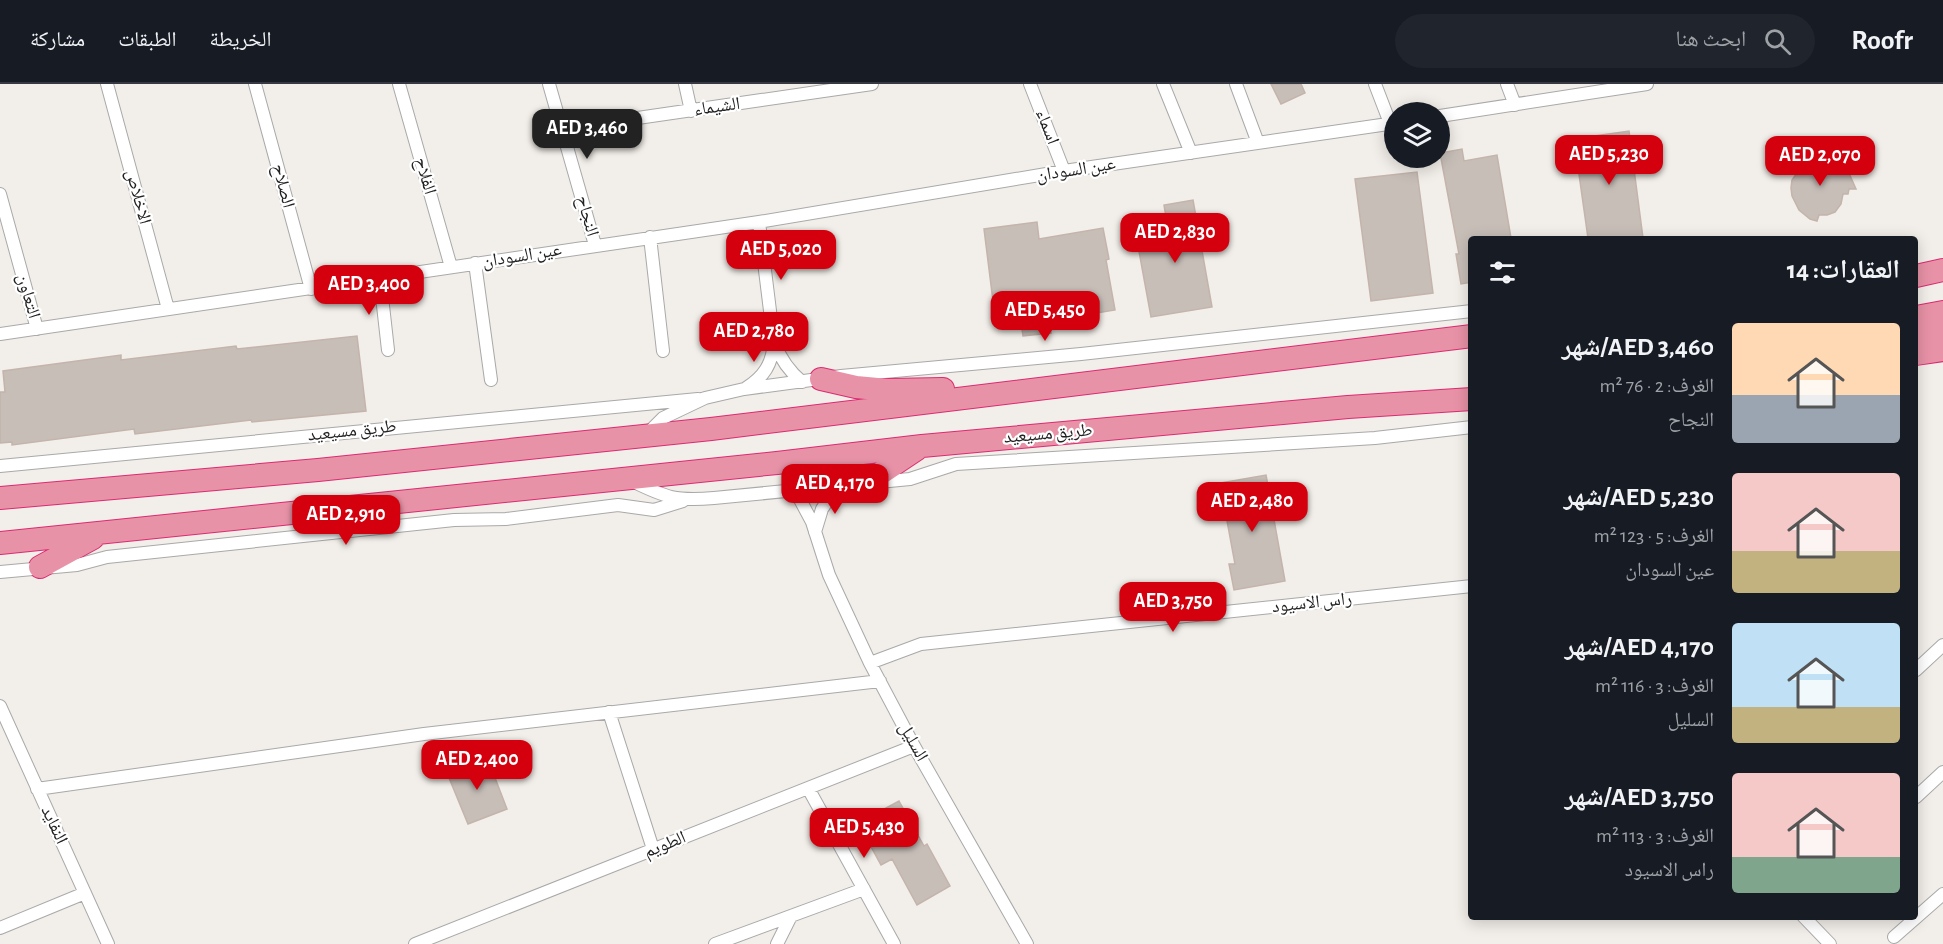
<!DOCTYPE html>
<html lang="ar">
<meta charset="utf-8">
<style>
body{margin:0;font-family:"Alegreya Sans","Noto Naskh Arabic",sans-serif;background:#20242c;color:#f1f3f6;direction:rtl;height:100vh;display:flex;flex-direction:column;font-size:22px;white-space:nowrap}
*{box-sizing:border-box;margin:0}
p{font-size:20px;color:#9ea1a6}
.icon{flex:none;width:33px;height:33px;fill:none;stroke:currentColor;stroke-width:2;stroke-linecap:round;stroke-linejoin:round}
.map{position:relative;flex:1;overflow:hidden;direction:ltr}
.drawer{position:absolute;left:1468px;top:152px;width:450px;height:684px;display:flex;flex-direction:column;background:#171b24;border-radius:6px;box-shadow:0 3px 15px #0003;direction:rtl}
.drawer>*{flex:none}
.fabs{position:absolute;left:1384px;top:18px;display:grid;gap:12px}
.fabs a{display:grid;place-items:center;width:66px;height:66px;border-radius:50%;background:#171b24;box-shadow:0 3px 15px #0003;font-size:30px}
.price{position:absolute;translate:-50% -51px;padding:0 14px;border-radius:12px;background:#d4000d;color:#fff;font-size:20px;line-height:39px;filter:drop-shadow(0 2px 3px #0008)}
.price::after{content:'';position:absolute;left:50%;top:36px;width:18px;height:14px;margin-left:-9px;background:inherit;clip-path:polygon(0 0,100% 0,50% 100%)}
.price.current{background:#222;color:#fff}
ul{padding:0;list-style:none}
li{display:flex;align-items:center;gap:18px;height:150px;padding:0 18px}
li span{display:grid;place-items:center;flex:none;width:168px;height:120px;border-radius:6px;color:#555}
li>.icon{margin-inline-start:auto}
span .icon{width:72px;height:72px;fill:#fffc;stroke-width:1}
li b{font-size:26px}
h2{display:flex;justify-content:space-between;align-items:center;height:72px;padding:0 18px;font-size:26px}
header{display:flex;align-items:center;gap:36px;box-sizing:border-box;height:84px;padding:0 30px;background:#171b24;border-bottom:2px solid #363941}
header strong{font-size:28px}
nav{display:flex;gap:33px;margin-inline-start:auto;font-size:21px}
.search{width:420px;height:54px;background:#20242c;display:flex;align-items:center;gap:15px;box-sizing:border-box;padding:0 21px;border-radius:33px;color:#9ea1a6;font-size:22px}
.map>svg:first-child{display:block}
</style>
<header>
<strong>Roofr</strong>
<div class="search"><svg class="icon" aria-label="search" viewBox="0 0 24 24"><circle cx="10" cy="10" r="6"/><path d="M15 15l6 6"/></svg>ابحث هنا</div>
<nav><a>الخريطة</a><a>الطبقات</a><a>مشاركة</a></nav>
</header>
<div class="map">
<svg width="1943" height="860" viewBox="0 0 1943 860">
<rect width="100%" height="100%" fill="#f2eee9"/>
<path fill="#c7beb8" stroke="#c4b4ab" stroke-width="1.5" d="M 1271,0 L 1301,0 L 1305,9 L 1281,20 Z
M 1629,47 L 1643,154 L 1588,154 L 1574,55 Z
M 1462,65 L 1464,77 L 1497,71 L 1511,154 L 1472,154 L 1472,198 L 1461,200 L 1456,170 L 1459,170 L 1440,69 Z
M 1826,68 L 1831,77 L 1848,87 L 1856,105 L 1849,105 L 1848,110 L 1843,110 L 1841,120 L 1835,128 L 1827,131 L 1819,131 L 1817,137 L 1810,135 L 1799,126 L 1792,112 L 1791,104 L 1792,96 L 1801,83 L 1814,73 L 1813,71 Z
M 1417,88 L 1433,209 L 1371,217 L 1355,95 Z
M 1193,116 L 1212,223 L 1151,233 L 1136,151 L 1168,145 L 1164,121 Z
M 1037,138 L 1039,155 L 1103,144 L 1109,175 L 1106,176 L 1115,226 L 1049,237 L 1051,249 L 1023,252 L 1021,238 L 996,241 L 984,145 Z
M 357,252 L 366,327 L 252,338 L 251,336 L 135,350 L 134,345 L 12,361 L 12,358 L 0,359 L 0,308 L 5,308 L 3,287 L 121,271 L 121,276 L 236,262 L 237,265 Z
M 1266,391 L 1285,497 L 1234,506 L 1229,480 L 1235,480 L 1220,399 Z
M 487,673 L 507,725 L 468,740 L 447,689 Z
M 899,717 L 924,762 L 927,760 L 950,802 L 917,821 L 892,775 L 881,781 L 858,739 Z"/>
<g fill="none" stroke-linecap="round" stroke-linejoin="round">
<g stroke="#a9a9a9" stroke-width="14">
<path id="street" d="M 107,0 L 168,225
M 255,0 L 311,205
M 399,0 L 451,183
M 549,0 L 595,161
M 685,0 L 691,27
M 1030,0 L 1064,87
M 1163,0 L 1191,69
M 1236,0 L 1258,59
M 1375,0 L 1390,39
M 1507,0 L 1515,21
M 1440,32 L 1647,0
M 562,45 L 872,0
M 0,110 L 37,245
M 650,153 L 663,267
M 475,179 L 491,296
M 380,195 L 388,266
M 0,250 L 759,138 L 1064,87 L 1395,39
M 775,260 C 781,276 789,287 802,298
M 746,304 C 764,293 772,280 774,259 L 759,138
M 646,351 L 663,334 L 705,314 L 744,305 L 841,292 L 1081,270 L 1472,227
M 0,382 L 698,315
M 632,397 C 667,414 675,417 714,414 L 910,395 L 956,380 L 1375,354 L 1472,343
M 796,408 L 812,438 L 829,491 L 870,579 L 914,662 L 1027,860
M 815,448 L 822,425 L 836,404
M 0,488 L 77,481 L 107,473 L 454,436 L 506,435 L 618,421 L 654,426 L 683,417
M 870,579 L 921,560 L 1472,502
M 1916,586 L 1943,561
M 0,622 L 108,860
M 609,628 L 653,765
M 808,704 L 894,860
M 37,705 L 424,650 L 880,597
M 1916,713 L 1943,688
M 1803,832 L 1830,860
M 0,844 L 85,809
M 1894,853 L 1943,810
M 415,860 L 914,662
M 715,860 L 864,805
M 777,860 L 791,832"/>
</g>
<g stroke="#dc2a72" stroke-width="24">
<path id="highway" d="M 1916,192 L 1943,186
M 1916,233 L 1943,228
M 1916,254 L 1943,249
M 1916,270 L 1943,266
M 821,295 L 856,303 L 888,306 L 943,305
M 863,401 L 917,365
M 0,414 L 318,386 L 711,345 L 1472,252
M 0,459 L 777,379 L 922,362 L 1348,323 L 1472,315
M 40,483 L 93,454"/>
</g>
<use href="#street" stroke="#fff" stroke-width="12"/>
<use href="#highway" stroke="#e892a7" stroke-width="22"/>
</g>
<g text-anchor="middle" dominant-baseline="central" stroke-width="4.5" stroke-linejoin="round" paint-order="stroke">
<g font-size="18" fill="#222" stroke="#fff">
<text transform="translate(717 23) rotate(-8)">الشيماء</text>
<text transform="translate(1047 43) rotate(69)">اسماء</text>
<text transform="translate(1076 86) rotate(-9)">عين السودان</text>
<text transform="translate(425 92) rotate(74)">الفلاح</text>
<text transform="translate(283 102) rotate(75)">الصلاح</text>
<text transform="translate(138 113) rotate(75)">الاخلاص</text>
<text transform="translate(587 132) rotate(74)">النجاح</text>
<text transform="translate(522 172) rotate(-9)">عين السودان</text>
<text transform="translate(28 212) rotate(74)">التعاون</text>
<text transform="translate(352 347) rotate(-6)">طريق مسيعيد</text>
<text transform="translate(1048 350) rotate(-5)">طريق مسيعيد</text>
<text transform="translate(1312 519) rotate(-6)">راس الاسيود</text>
<text transform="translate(913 658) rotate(61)">السليل</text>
<text transform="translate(54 741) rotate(65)">النفايد</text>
<text transform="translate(665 761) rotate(-22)">الطويم</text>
</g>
</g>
</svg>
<div class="fabs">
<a><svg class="icon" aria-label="layers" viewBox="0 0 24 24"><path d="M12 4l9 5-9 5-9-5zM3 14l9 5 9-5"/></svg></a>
</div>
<b class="price current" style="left:587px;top:76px">AED 3,460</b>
<b class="price" style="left:1609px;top:102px">AED 5,230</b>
<b class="price" style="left:1820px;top:103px">AED 2,070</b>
<b class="price" style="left:1175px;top:180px">AED 2,830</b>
<b class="price" style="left:781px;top:197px">AED 5,020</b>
<b class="price" style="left:369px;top:232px">AED 3,400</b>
<b class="price" style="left:1045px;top:258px">AED 5,450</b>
<b class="price" style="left:754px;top:279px">AED 2,780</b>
<b class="price" style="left:835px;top:431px">AED 4,170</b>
<b class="price" style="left:1252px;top:449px">AED 2,480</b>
<b class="price" style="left:346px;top:462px">AED 2,910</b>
<b class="price" style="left:1173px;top:549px">AED 3,750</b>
<b class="price" style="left:477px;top:707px">AED 2,400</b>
<b class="price" style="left:864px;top:775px">AED 5,430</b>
<section class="drawer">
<h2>العقارات: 14<svg class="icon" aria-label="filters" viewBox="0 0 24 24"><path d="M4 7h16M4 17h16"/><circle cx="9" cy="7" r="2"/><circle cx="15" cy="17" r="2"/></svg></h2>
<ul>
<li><span style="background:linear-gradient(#ffd9b3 60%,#9aa5b1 0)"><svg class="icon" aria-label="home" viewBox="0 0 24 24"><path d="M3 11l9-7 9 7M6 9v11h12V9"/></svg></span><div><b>AED 3,460/شهر</b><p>الغرف: 2 · 76 m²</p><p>النجاح</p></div></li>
<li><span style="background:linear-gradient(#f6c9c9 65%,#c2b280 0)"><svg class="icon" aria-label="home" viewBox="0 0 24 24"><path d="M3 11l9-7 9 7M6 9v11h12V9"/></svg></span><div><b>AED 5,230/شهر</b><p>الغرف: 5 · 123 m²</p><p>عين السودان</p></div></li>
<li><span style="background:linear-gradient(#bfe0f5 70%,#c2b280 0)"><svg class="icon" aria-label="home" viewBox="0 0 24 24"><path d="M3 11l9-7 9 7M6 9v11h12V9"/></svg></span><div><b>AED 4,170/شهر</b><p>الغرف: 3 · 116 m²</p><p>السليل</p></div></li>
<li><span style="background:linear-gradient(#f6c9c9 70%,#7fa58c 0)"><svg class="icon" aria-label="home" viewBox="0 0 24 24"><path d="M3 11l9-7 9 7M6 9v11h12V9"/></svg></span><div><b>AED 3,750/شهر</b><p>الغرف: 3 · 113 m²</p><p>راس الاسيود</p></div></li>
</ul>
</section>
</div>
